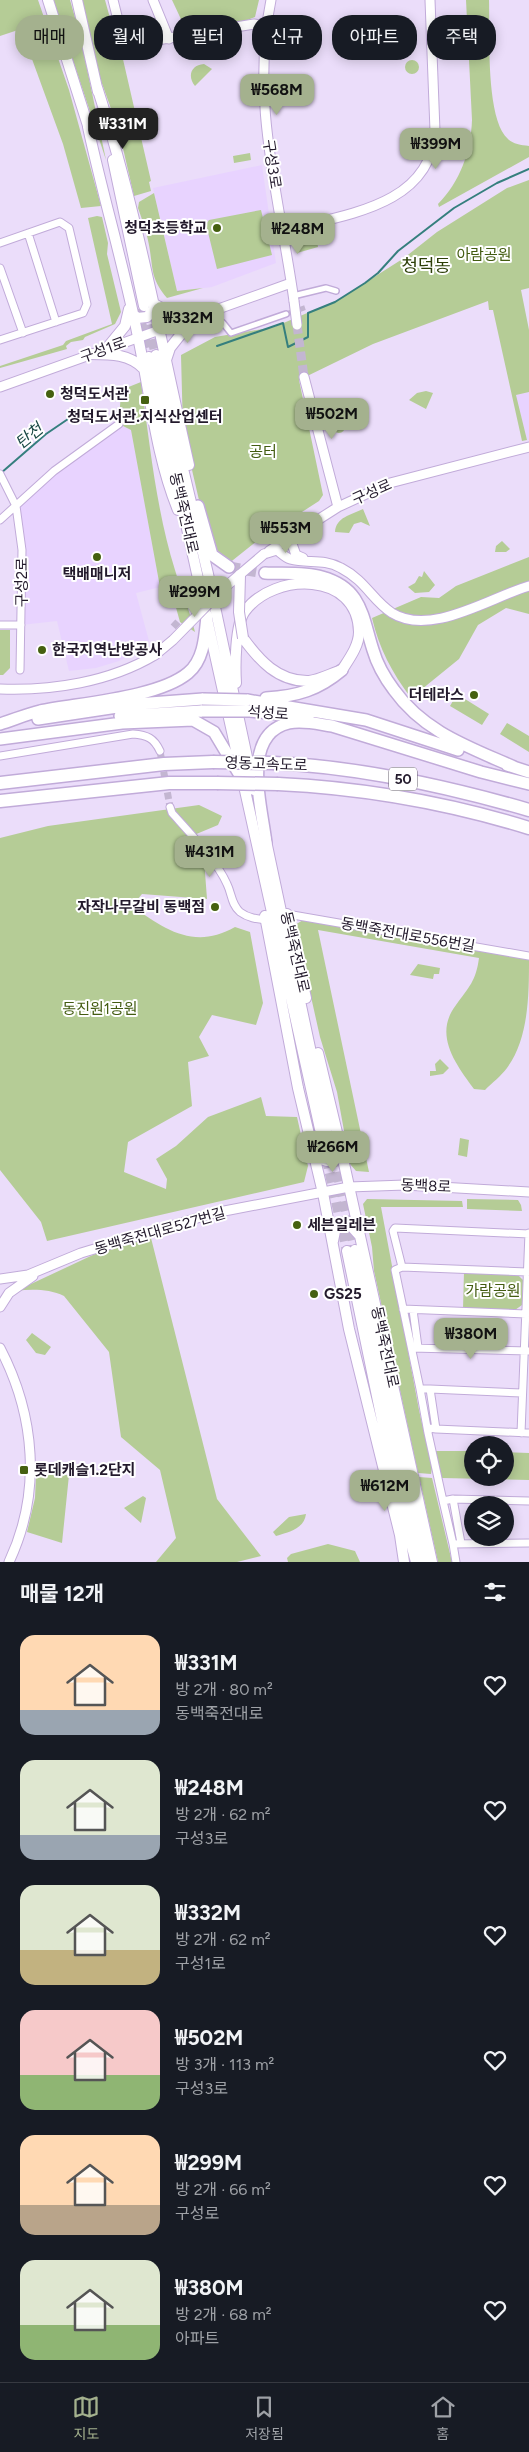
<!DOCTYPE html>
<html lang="ko">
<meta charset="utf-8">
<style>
body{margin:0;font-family:Figtree,"Noto Sans KR",sans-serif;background:#242831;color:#f1f3f6;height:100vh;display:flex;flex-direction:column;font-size:19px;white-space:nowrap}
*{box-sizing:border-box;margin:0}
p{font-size:16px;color:#9ea1a6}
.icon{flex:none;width:28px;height:28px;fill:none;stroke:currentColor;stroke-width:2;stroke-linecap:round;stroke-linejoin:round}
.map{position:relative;height:1562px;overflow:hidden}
.side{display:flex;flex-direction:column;background:#171b24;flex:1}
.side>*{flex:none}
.guide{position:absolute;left:15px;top:15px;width:500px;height:45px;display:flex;gap:10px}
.buttons{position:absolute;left:464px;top:1436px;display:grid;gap:10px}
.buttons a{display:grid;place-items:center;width:50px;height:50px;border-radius:50%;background:#171b24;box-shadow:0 2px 12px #0003;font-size:25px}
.price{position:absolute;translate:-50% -42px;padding:0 11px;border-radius:10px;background:#a4b18e;color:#111;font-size:16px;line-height:32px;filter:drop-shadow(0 1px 2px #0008)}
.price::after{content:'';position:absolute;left:50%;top:30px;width:15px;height:11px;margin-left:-8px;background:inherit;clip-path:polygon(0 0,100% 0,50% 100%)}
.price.selected{background:#222;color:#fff}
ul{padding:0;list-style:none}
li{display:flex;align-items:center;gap:15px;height:125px;padding:0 20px}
li span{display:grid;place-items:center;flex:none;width:140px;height:100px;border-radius:15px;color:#555}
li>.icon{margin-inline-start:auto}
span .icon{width:60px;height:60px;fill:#fffc;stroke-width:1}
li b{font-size:21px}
h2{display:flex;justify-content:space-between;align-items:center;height:60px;padding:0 20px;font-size:21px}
.pill{padding:0 18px;border-radius:20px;background:#171b24;box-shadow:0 2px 12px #0003;font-size:18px;line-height:45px}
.pill.selected{background:#a4b18e;color:#111}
.menu{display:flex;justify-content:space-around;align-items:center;height:70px;border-top:1px solid #363941;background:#171b24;font-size:14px;color:#9ea1a6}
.menu a{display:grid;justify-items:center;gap:2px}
.menu .selected{color:#a4b18e}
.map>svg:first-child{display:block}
</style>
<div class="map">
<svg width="529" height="1562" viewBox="0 0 529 1562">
<rect width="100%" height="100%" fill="#ebddfa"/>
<path fill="#e8d3ff" d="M 262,165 L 276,263 L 212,287 L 177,291 L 153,188 Z
M 529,392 L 529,440 L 527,440 L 516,395 Z
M 119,424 L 131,430 L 160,587 L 136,593 L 149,641 L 135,653 L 119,661 L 96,668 L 69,671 L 57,621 L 21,625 L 22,550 L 16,506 L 54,471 Z"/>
<path fill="#b5cc96" d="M 0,0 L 38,0 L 69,90 L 101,206 L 81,208 L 63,144 L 21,29 L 0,36 Z
M 53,0 L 70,0 L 80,35 L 106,160 Z
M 82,0 L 105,0 L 120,54 L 122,55 L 151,181 L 149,182 L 151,191 L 134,196 L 119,131 L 95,64 Z
M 172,0 L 259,0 L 255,17 L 237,24 L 187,32 Z
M 466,0 L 489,0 C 490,30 485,119 508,139 C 513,144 521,145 529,146 L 529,157 L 439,207 L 438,204 C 460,182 471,151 472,120 Z
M405 67a7 7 0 1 1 14 0a7 7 0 1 1-14 0Z
M 204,64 L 212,69 L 195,86 C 187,76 191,65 204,64 Z
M 250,153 L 251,160 L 234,163 L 233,156 Z
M 529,180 L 529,288 L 521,290 L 529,330 L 529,392 L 516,395 L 527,440 L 522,441 L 493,310 L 489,310 L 488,301 L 373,344 L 299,380 L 323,495 L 319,501 L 257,541 L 223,568 L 208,539 L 183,431 L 181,355 L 215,337 L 274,327 L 338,300 L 404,258 L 437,232 L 507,188 Z
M 154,193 L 177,291 L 203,288 L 167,298 C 152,280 153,272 150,251 C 148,236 143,222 138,208 L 139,202 Z
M 261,210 L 272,255 L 217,269 L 206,224 L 209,220 Z
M 97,216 L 102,217 L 108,243 L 107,254 L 121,312 L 115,324 L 85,337 L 83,340 L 71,342 L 66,346 L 67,349 L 0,368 L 0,366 L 63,345 L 66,341 L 112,324 L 88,218 Z
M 315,228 L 318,247 L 297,253 C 293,233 296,232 315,228 Z
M 141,382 C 150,445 156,509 175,570 C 181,591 190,611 195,632 L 180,622 L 170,586 L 160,587 L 131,430 L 119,424 L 121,390 Z
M 426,391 L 433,393 L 426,409 L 409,400 L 417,393 Z
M333 427a6 6 0 1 1 12 0a6 6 0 1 1-12 0Z
M 363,509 L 370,526 L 361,522 L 354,524 L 349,533 L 335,532 C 336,517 351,515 363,509 Z
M 502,541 L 510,549 L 506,552 L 495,552 L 496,546 Z
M 529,557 L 529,614 L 506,608 L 478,625 L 459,659 L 411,698 C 392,673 379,648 372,618 L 421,597 L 439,598 L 456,586 Z
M 424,571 L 435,585 L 429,592 L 415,593 L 408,587 L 415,583 L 419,576 L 422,577 Z
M 0,630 L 10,630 L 10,668 L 3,675 L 0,675 Z
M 457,694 L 489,714 L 482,725 L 450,706 Z
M 507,723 L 529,736 L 529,752 L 500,734 Z
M 199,805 L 222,816 L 218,825 L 194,835 L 204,859 L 207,899 L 142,894 L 132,906 C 165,930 195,950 235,927 L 250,932 L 263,1003 L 256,1025 L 212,1015 L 199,1037 L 209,1056 L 188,1062 L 192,1106 L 128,1142 L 124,1172 L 166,1189 L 167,1179 L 156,1159 L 176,1146 L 208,1117 L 261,1097 L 266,1116 L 297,1117 L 308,1166 L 304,1182 L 47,1241 L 41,1222 L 0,1170 L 0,838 L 48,826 Z
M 303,920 L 529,958 C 529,994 529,1038 507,1068 C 501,1076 492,1083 485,1090 L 474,1089 C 456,1064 433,1035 456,1005 C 469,987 476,981 479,958 L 318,930 L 369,1172 L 356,1171 L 350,1164 L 337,1092 L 320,1037 L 295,925 Z
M 418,964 L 440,968 L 439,974 L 434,974 L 433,979 L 410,975 Z
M 440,1059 L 449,1068 L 443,1074 L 430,1076 L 430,1071 L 436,1071 L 435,1064 Z
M 460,1138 L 469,1140 L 467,1157 L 458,1155 Z
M 367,1199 L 462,1201 L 463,1207 L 381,1207 L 419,1410 L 432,1468 L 431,1474 L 418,1473 L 374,1271 L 372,1247 L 363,1204 Z
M 467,1199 L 518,1200 L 521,1205 L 522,1211 L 467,1209 Z
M 151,1238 L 217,1499 L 261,1556 L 237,1562 L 156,1562 L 176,1538 L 160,1470 L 121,1437 L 109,1352 L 64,1296 C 49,1289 32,1289 16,1291 L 95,1254 Z
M 464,1272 L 517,1274 L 523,1280 L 522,1305 L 515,1310 L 463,1309 Z
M 32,1333 L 51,1347 L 45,1355 L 36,1353 L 26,1340 Z
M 434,1451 L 472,1451 L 472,1478 L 505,1478 L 505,1452 L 529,1453 L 529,1480 L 442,1478 Z
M 36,1475 L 69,1475 L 62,1543 L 27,1532 L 35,1498 Z
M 419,1477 L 432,1478 L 452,1562 L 438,1562 Z
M 143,1496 L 146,1498 L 141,1523 L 124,1508 Z
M 306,1514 C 304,1529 289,1532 276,1536 L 273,1532 L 289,1517 Z
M 328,1544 L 355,1551 L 360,1562 L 288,1562 L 287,1558 L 291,1554 Z"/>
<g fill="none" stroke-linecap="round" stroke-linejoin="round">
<path stroke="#357f7e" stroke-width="2" d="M 217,346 L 283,323 L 288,347 L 308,337 L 308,313 L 335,302 L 365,283 L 378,273 L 398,251 L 454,208 L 497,183 L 529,169
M 1,473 L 46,434 L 71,417"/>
<path stroke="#c3b6d1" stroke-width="5" stroke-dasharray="5 2.5" stroke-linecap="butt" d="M 286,314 L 307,307"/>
<path stroke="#c3b6d1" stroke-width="7" stroke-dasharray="7 3.5" stroke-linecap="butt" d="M 173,622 L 185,633
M 160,751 L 170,807"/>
<path stroke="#c3b6d1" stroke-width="9" stroke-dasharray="9 4.5" stroke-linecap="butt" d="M 297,325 L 304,377"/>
<path stroke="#c3b6d1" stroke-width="10" stroke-dasharray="10 5" stroke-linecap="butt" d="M 138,309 L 149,357
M 145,310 L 156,355
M 327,1128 L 355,1250
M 320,1129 L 347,1251"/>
<path stroke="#c3b6d1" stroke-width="11" stroke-dasharray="11 5.5" stroke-linecap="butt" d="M 229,567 L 265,573"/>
<g stroke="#c1abd9" stroke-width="8">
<path id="pedestrian" d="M 293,296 L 326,288 L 336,291
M 223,323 L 231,333 L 286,314"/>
</g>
<g stroke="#c1abd9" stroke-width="9">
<path id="minor" d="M 28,233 L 56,322
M 0,243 L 60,222 L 69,228 L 87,304 L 83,313 L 0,340
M 0,268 L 23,333
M 0,474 L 16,506 L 22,550 L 20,670
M 0,520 L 54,471 L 119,424 L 121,412
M 0,625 L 21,625
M 0,756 L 133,734 C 147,735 154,738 160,751
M 170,807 L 172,813 C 189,832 217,861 227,884 C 232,894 231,904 240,912 C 248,918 257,919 266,920
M 287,914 L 529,956
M 402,1267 L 393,1231 L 395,1228 L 529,1234
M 403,1309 L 526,1314
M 413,1310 L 418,1347
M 412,1348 L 529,1351
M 420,1389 L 428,1433
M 430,1389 L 420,1389 L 395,1270 L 402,1267 L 527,1272
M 522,1393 L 430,1389 L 436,1429 L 529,1433
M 436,1429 L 429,1428 L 428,1433 L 443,1501
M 521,1433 L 529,1233
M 453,1499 L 461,1543
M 529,1501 L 453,1499 L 443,1501 L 453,1544 L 529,1543
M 453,1544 L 456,1562"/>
</g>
<g stroke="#c1abd9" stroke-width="11">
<path id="tertiary" d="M 113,0 L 124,44 L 127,45 L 254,24 L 266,26
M 153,0 L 169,39
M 271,0 C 250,102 280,200 294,301
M 282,231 C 340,215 431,208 435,131 L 430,0
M 304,377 L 338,507
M 0,387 L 291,283
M 294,535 L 292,544 L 296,555 L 303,558
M 269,551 L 338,507 L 390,483 L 529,447
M 264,554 L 277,550 C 281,553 286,558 290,559 C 308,564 323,558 341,568 C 366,581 372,600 392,613 C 431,637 491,597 529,586
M 0,689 C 52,691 110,682 155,655
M 0,1279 L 28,1275 L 81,1253 L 214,1213 L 349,1187 L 405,1185 L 529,1192
M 0,1307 L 9,1293 L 33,1276
M 0,1348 C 35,1415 42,1492 9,1562"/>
</g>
<g stroke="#c1abd9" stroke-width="12">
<path id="secondary" d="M 48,0 L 90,132
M 77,0 L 98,92
M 97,87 C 137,211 160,338 189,465
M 88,127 C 103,197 124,266 138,337 C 150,393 156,457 178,510
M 113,160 L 144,306
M 154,304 L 173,314 L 193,319 L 170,348 L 166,360
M 133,314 L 137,318 L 147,317 L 155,308
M 107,348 L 125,326 L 129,309
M 91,354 C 111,354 130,354 144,369
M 156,355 L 208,574 L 254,790
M 149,357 L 320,1129
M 236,683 C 235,667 235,624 245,611 C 274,572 358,571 359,632 C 359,646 349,659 342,670 C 332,673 319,680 309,681 C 278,682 259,660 243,638
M 265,836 L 327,1128
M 287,914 L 306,998
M 265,916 L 298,1088 L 323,1193 L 349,1329 L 400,1535 L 404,1562
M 318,1053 L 339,1141 L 432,1562
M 313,1149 L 321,1159 L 327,1161 L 336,1159 L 339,1145
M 333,1241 L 335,1231 L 340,1224 L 350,1225 L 359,1235
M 355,1250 L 422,1562
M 347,1251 L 396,1488 L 416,1562"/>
</g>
<g stroke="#c1abd9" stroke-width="14">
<path id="trunk" d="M 198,506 L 212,555 L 229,567
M 265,573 C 283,574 304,572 322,577 C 362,588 362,616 373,650 C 377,664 385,678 394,690 C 424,732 469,747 514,767
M 266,698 C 298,696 318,690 342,670
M 247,700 L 366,720 L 458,750
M 250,711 L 308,717
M 120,716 L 202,711
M 38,719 L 137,704 L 203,699
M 0,724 C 13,720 27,714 40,711 C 79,703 158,698 188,673 C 204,660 205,636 207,616
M 0,739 L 122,723 L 193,720 L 214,732 L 241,777
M 507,765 L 529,772
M 266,843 C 262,807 240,734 289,723 C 303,720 318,724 332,726 L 481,772 L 529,784"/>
</g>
<g stroke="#c1abd9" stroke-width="15">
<path id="motorway" d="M 274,763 C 361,767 446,786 529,810
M 0,783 L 164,764 L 213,762
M 278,784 C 363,788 448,803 529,828
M 0,801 L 169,783 L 217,783"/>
</g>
<use href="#pedestrian" stroke="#fff" stroke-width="5"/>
<use href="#minor" stroke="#fff" stroke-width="7"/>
<use href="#tertiary" stroke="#fff" stroke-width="9"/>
<use href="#secondary" stroke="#fff" stroke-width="10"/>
<use href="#trunk" stroke="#fff" stroke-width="11"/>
<use href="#motorway" stroke="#fff" stroke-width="12"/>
<g stroke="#c1abd9" stroke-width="11" stroke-linecap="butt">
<path id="tertiary-bridge" d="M 294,301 L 297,325
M 155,655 L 173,640 L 224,588 L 264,554"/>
</g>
<g stroke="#c1abd9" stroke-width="12" stroke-linecap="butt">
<path id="secondary-bridge" d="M 240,575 L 239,612 L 243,638"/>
</g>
<g stroke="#c1abd9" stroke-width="14" stroke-linecap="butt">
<path id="trunk-bridge" d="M 203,699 L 247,700
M 202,711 L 250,711"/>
</g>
<g stroke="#c1abd9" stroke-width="15" stroke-linecap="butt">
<path id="motorway-bridge" d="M 213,762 L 274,763
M 217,783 L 278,784"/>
</g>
<use href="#tertiary-bridge" stroke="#fff" stroke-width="9"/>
<use href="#secondary-bridge" stroke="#fff" stroke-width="10"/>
<use href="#trunk-bridge" stroke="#fff" stroke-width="11"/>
<use href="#motorway-bridge" stroke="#fff" stroke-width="12"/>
</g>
<g fill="#456010" stroke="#fff" stroke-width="2">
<circle cx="217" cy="228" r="5"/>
<circle cx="50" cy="394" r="5"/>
<rect x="140" y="395" width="10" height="10" rx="2.5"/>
<circle cx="97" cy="557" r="5"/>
<circle cx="42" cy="650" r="5"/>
<circle cx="474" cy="695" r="5"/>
<circle cx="215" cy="907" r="5"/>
<circle cx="297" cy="1225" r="5"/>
<circle cx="314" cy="1294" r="5"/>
<rect x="19" y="1465" width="10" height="10" rx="2.5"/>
</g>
<g text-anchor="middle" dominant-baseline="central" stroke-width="4" stroke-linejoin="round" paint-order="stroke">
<rect fill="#fff" stroke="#655f6b" stroke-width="1" x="389" y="767.5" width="28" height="23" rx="4"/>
<g font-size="14" font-weight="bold" fill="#231a2c">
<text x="403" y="779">50</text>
</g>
<g font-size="15" fill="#231a2c" stroke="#fff">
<text transform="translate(272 164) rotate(81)">구성3로</text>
<text transform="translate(103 350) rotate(-20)">구성1로</text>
<text transform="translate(372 492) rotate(-24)">구성로</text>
<text transform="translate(184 513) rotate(77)">동백죽전대로</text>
<text transform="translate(22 582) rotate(-90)">구성2로</text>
<text transform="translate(268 713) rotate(4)">석성로</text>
<text transform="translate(266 764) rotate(2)">영동고속도로</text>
<text transform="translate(408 935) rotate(10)">동백죽전대로556번길</text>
<text transform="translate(295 952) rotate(77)">동백죽전대로</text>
<text transform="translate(426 1186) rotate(2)">동백8로</text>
<text transform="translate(160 1231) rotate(-16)">동백죽전대로527번길</text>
<text transform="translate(385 1347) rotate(78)">동백죽전대로</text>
</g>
<g font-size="15" font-weight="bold" fill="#231a2c" stroke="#fff" text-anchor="start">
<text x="207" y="228" text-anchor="end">청덕초등학교</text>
<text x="60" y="394">청덕도서관</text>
<text x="145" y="417" text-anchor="middle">청덕도서관.지식산업센터</text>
<text x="97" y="574" text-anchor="middle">택배매니저</text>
<text x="52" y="650">한국지역난방공사</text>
<text x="464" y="695" text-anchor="end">더테라스</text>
<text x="205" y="907" text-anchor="end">자작나무갈비 동백점</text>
<text x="307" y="1225">세븐일레븐</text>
<text x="324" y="1294">GS25</text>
<text x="34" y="1470">롯데캐슬1.2단지</text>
</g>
<g font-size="15" fill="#435c11" stroke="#fff">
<text x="484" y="255">아람공원</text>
<text x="263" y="452">공터</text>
<text x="100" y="1009">동진원1공원</text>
<text x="493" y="1291">가람공원</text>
</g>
<g font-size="16" font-style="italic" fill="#1a4945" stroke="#fff">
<text transform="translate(29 436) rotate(-39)">탄천</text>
</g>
<g font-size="18" fill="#2d3f08" stroke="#fff">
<text x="426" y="266">청덕동</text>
</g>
</g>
</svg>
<div class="buttons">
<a><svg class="icon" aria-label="locate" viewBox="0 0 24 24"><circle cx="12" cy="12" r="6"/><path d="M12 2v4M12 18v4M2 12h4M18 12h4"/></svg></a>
<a><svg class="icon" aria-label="layers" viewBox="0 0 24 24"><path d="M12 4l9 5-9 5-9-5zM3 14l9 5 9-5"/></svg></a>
</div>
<b class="price" style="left:277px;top:116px">₩568M</b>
<b class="price selected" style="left:123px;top:150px">₩331M</b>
<b class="price" style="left:436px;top:170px">₩399M</b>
<b class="price" style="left:298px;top:255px">₩248M</b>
<b class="price" style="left:188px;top:344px">₩332M</b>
<b class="price" style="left:332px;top:440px">₩502M</b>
<b class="price" style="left:286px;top:554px">₩553M</b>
<b class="price" style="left:195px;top:618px">₩299M</b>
<b class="price" style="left:210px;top:878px">₩431M</b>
<b class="price" style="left:333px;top:1173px">₩266M</b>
<b class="price" style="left:471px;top:1360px">₩380M</b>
<b class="price" style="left:385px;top:1512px">₩612M</b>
<div class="guide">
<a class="pill selected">매매</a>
<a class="pill">월세</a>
<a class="pill">필터</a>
<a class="pill">신규</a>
<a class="pill">아파트</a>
<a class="pill">주택</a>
</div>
</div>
<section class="side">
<h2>매물 12개<svg class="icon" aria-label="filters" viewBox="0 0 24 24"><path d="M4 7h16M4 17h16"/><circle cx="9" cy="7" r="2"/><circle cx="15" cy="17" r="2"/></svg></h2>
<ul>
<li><span style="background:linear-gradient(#ffd9b3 75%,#9aa5b1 0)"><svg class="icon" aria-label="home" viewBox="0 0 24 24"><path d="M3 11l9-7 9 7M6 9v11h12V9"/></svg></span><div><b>₩331M</b><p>방 2개 · 80 m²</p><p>동백죽전대로</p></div><svg class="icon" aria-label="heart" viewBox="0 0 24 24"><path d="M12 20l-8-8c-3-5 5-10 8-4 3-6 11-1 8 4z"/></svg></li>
<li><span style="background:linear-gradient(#dfe7d0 75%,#9aa5b1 0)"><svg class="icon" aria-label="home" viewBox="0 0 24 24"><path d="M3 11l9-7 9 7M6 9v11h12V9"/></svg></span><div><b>₩248M</b><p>방 2개 · 62 m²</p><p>구성3로</p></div><svg class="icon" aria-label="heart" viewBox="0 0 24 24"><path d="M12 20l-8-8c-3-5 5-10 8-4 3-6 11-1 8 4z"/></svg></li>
<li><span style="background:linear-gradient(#dfe7d0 65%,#c2b280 0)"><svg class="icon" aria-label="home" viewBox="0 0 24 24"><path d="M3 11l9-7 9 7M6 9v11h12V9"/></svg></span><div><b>₩332M</b><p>방 2개 · 62 m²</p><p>구성1로</p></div><svg class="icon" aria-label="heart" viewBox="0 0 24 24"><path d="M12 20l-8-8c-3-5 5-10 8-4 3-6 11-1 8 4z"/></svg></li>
<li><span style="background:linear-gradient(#f6c9c9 65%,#8fb573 0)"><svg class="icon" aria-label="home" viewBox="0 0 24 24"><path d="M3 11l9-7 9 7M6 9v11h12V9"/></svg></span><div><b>₩502M</b><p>방 3개 · 113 m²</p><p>구성3로</p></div><svg class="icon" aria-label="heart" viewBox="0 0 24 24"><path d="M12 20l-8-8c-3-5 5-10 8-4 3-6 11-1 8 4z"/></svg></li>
<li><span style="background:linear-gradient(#ffd9b3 70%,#b9a48a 0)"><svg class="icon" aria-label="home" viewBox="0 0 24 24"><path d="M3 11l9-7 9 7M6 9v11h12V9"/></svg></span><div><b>₩299M</b><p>방 2개 · 66 m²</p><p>구성로</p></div><svg class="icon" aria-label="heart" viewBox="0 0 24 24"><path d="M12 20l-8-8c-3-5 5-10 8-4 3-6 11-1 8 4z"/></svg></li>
<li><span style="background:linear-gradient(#dfe7d0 65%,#8fb573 0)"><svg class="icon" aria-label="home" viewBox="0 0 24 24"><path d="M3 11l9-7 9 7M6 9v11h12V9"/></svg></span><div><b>₩380M</b><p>방 2개 · 68 m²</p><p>아파트</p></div><svg class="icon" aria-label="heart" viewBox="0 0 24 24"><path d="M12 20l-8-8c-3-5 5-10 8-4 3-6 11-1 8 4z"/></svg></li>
</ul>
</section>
<nav class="menu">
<a class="selected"><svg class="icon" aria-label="map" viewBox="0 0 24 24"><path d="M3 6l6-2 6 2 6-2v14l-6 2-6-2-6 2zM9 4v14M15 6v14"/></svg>지도</a>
<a><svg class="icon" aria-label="saved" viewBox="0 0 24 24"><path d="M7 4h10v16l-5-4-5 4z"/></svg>저장됨</a>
<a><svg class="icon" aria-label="home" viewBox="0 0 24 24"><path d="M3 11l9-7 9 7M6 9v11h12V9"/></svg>홈</a>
</nav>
